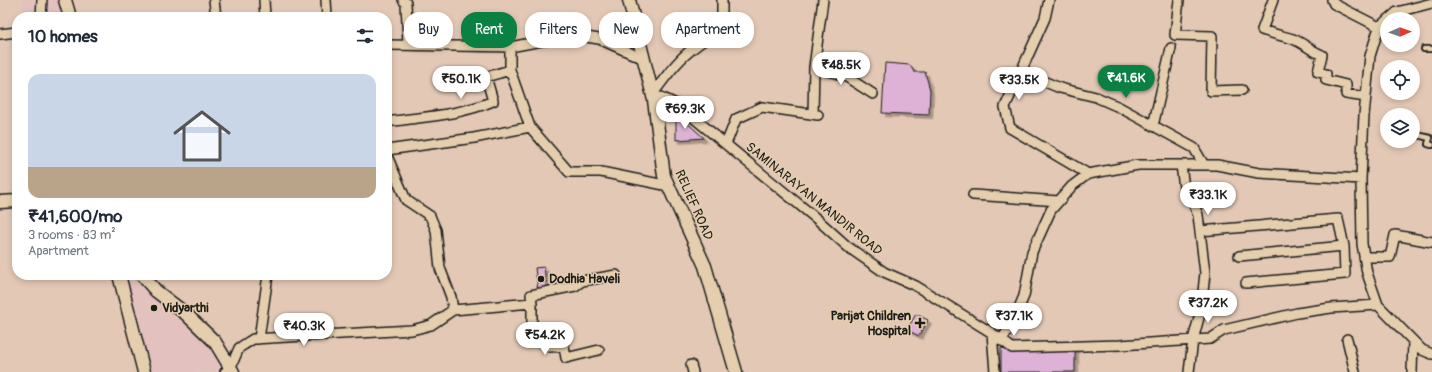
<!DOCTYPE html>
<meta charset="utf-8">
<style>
body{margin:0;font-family:Pangolin,sans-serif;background:#f6f6f7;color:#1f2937;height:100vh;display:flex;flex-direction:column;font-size:15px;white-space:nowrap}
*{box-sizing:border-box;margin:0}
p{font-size:13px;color:#747a83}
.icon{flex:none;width:22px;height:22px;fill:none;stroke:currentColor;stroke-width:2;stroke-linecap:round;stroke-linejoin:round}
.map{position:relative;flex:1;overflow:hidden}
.side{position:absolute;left:12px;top:12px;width:380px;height:268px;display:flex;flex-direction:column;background:#fff;border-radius:16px;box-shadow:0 2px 6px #0003}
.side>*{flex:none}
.guide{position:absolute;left:404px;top:12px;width:380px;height:36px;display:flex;gap:8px}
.needle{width:26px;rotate:88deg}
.buttons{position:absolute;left:1380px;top:12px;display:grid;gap:8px}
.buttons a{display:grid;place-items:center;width:40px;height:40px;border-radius:50%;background:#fff;box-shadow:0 2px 6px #0003;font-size:20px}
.price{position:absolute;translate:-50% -34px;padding:0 9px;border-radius:14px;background:#fff;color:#222;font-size:13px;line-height:26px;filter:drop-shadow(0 1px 2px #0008)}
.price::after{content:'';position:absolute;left:50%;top:24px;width:12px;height:9px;margin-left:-6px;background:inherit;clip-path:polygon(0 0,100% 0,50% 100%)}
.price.on{background:#0b8043;color:#fff}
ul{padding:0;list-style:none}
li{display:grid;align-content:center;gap:8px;height:212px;padding:0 16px}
li span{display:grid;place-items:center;height:124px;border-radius:12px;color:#555}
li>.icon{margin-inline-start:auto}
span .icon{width:72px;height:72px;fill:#fffc;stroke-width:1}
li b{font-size:17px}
h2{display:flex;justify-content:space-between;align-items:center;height:48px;padding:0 16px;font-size:17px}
.chip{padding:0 14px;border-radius:16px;background:#fff;box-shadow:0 2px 6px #0003;font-size:14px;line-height:36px}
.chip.on{background:#0b8043;color:#fff}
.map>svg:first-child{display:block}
</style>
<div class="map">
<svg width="1432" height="372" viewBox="0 0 1432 372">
<defs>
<filter id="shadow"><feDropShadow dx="3.5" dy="3.5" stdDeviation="0" flood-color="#0004"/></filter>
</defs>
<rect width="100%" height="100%" fill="#e3c8b5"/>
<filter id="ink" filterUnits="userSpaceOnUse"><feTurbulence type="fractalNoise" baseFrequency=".025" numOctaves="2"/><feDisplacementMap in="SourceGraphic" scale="8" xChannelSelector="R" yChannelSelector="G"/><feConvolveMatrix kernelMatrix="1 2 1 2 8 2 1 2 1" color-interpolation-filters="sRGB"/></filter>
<g filter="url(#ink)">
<path fill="#e2c1bf" d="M 23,0 L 40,0 L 38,17 L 23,17 Z
M 48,0 L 58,0 L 63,17 L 47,17 Z
M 123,275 L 130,275 L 206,343 L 227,368 L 220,372 L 148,372 Z"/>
<path fill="#deb2d7" stroke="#1c1c1c" filter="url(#shadow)" d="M 885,63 L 910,65 L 914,72 L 925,72 L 930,90 L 929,115 L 882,113 Z
M 676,113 L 704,138 L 676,140 Z
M 544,267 L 547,290 L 538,290 L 535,268 Z
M 916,314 L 928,320 L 919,336 L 907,330 Z
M 1001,348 L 1075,348 L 1075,372 L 1001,372 Z"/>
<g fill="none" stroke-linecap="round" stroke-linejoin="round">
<g stroke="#1c1c1c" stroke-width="8">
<path id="lane" d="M 1424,49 L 1432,49
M 1413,134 L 1430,138 L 1428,144 L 1432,145"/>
</g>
<g stroke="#1c1c1c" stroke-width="12">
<path id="street" d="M 214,0 L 216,17
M 264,0 L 265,17
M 326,0 L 327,17
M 403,0 L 406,3 L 408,44
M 1049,0 L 1045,18 L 1005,107 L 1010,128 L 1088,174
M 1179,0 L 1175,35 L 1212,36 L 1211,91 L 1242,90
M 1273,0 L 1262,30 C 1273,34 1283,36 1293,39 C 1303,43 1312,51 1322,55 L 1318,72 L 1326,74 L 1326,80 L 1346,85 L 1346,94 L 1366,97
M 1332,0 L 1334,4 L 1379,27
M 41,17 L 42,0
M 1389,19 L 1397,12 L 1432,3
M 0,34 L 17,32
M 387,45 L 510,47 L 573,35 L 599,39 L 644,59
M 510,47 L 510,70 L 530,127 L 569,172 L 601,172 L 669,186
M 814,67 L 845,76 L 873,94
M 1021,72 L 1060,88 L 1096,97 L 1119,107 L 1194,148 L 1204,165
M 653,94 C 675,63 688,48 722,29 L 722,0
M 654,100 L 661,97 L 678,105 L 818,220 L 848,247 L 884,272 L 916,286 L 992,333 L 1012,348 L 1120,345 L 1210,339 L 1224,330 L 1297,313 L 1331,308 L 1378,305 L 1422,350 L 1432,354
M 813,114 L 814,67 L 823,0
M 387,122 C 422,117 461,115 493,101 L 486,77 L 510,70
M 1153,126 L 1171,48
M 726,144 L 736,119 L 762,107 L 818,115
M 387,150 L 474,138 L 530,127
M 387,156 L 406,200 L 430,216 L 436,230 L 440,268 L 451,297 L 453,310
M 1181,165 L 1184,188 L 1192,200 L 1198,215 L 1205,273 L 1201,310 L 1193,340 L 1189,372
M 973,195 L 1059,201
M 1200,231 L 1338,219 L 1344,246 L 1345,274 L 1246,283
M 1239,256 L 1344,246
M 1364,257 L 1390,257 L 1395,235 L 1432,242
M 532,303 L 532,326 L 541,341 L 550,347 L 564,346 L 566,358 L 599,350
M 1378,305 L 1367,273 L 1362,244 L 1361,179 L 1364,115 L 1370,56 L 1379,27 L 1387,20
M 992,333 L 995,372
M 259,339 L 268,275
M 1347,339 L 1355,372
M 1001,341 L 1013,322 L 1024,296 L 1032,252 L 1051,210 L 1072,186 L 1088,174 L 1138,165 L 1217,165 L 1259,173 L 1361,179
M 691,365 L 693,372
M 225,372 L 230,369 L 239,348 L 253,339 L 412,330 L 431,325 L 453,310 L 532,303 L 531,295 L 575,286 L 582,281 L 616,275
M 1412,372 L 1413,341"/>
</g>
<g stroke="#1c1c1c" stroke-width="15">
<path id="secondary" d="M 65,0 L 70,17
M 629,0 L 654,100 L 664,176 L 705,266 L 736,372
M 0,202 L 17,201
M 119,275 L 144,372
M 142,275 L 156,291 L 186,314 L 215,342 L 233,372"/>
</g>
<use href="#lane" stroke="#e4cead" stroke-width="4.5"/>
<use href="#street" stroke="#e4cead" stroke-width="9"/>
<use href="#secondary" stroke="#e4cead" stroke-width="12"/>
</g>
</g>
<g fill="#1c1c1c" stroke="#e4cead" stroke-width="1.5">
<circle cx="541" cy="279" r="4"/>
<circle cx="154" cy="308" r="4"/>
<path d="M918 317h4v4h4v4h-4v4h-4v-4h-4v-4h4z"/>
</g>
<g text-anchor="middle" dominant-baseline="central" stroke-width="3" stroke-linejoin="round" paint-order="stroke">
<g font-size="13" fill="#1c1c1c" stroke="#e4cead">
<text transform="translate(814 199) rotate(39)">SAMINARAYAN MANDIR ROAD</text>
<text transform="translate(694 205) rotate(66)">RELIEF ROAD</text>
</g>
<g font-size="13" font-weight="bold" fill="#1c1c1c" stroke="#e4cead" text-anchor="start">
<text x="549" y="279">Dodhia Haveli</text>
<text x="162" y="308">Vidyarthi</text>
<text x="911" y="316" text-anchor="end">Parijat Children<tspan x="911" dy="15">Hospital</tspan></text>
</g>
</g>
</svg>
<div class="buttons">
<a><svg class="needle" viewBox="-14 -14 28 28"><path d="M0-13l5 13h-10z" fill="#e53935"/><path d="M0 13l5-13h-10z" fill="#747a83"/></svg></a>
<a><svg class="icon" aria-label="locate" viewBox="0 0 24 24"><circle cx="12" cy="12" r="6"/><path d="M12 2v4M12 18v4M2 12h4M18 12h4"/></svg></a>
<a><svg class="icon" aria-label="layers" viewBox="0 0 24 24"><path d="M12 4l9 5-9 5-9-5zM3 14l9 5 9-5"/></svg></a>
</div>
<b class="price" style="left:841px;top:86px">₹48.5K</b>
<b class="price on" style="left:1126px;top:99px">₹41.6K</b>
<b class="price" style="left:461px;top:100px">₹50.1K</b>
<b class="price" style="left:1019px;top:101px">₹33.5K</b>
<b class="price" style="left:685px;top:130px">₹69.3K</b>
<b class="price" style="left:1208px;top:216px">₹33.1K</b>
<b class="price" style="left:1208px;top:324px">₹37.2K</b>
<b class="price" style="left:1014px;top:337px">₹37.1K</b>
<b class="price" style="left:304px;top:347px">₹40.3K</b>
<b class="price" style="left:545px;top:356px">₹54.2K</b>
<div class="guide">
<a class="chip">Buy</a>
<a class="chip on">Rent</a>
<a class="chip">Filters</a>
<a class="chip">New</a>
<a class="chip">Apartment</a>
</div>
<section class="side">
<h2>10 homes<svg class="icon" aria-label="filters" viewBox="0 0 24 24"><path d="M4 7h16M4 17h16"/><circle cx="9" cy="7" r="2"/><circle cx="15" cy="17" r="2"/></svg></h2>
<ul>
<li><span style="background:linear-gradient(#c9d6e8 75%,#b9a48a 0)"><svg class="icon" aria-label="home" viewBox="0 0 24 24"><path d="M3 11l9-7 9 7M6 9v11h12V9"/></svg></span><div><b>₹41,600/mo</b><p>3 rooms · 83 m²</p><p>Apartment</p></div></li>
</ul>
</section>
</div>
